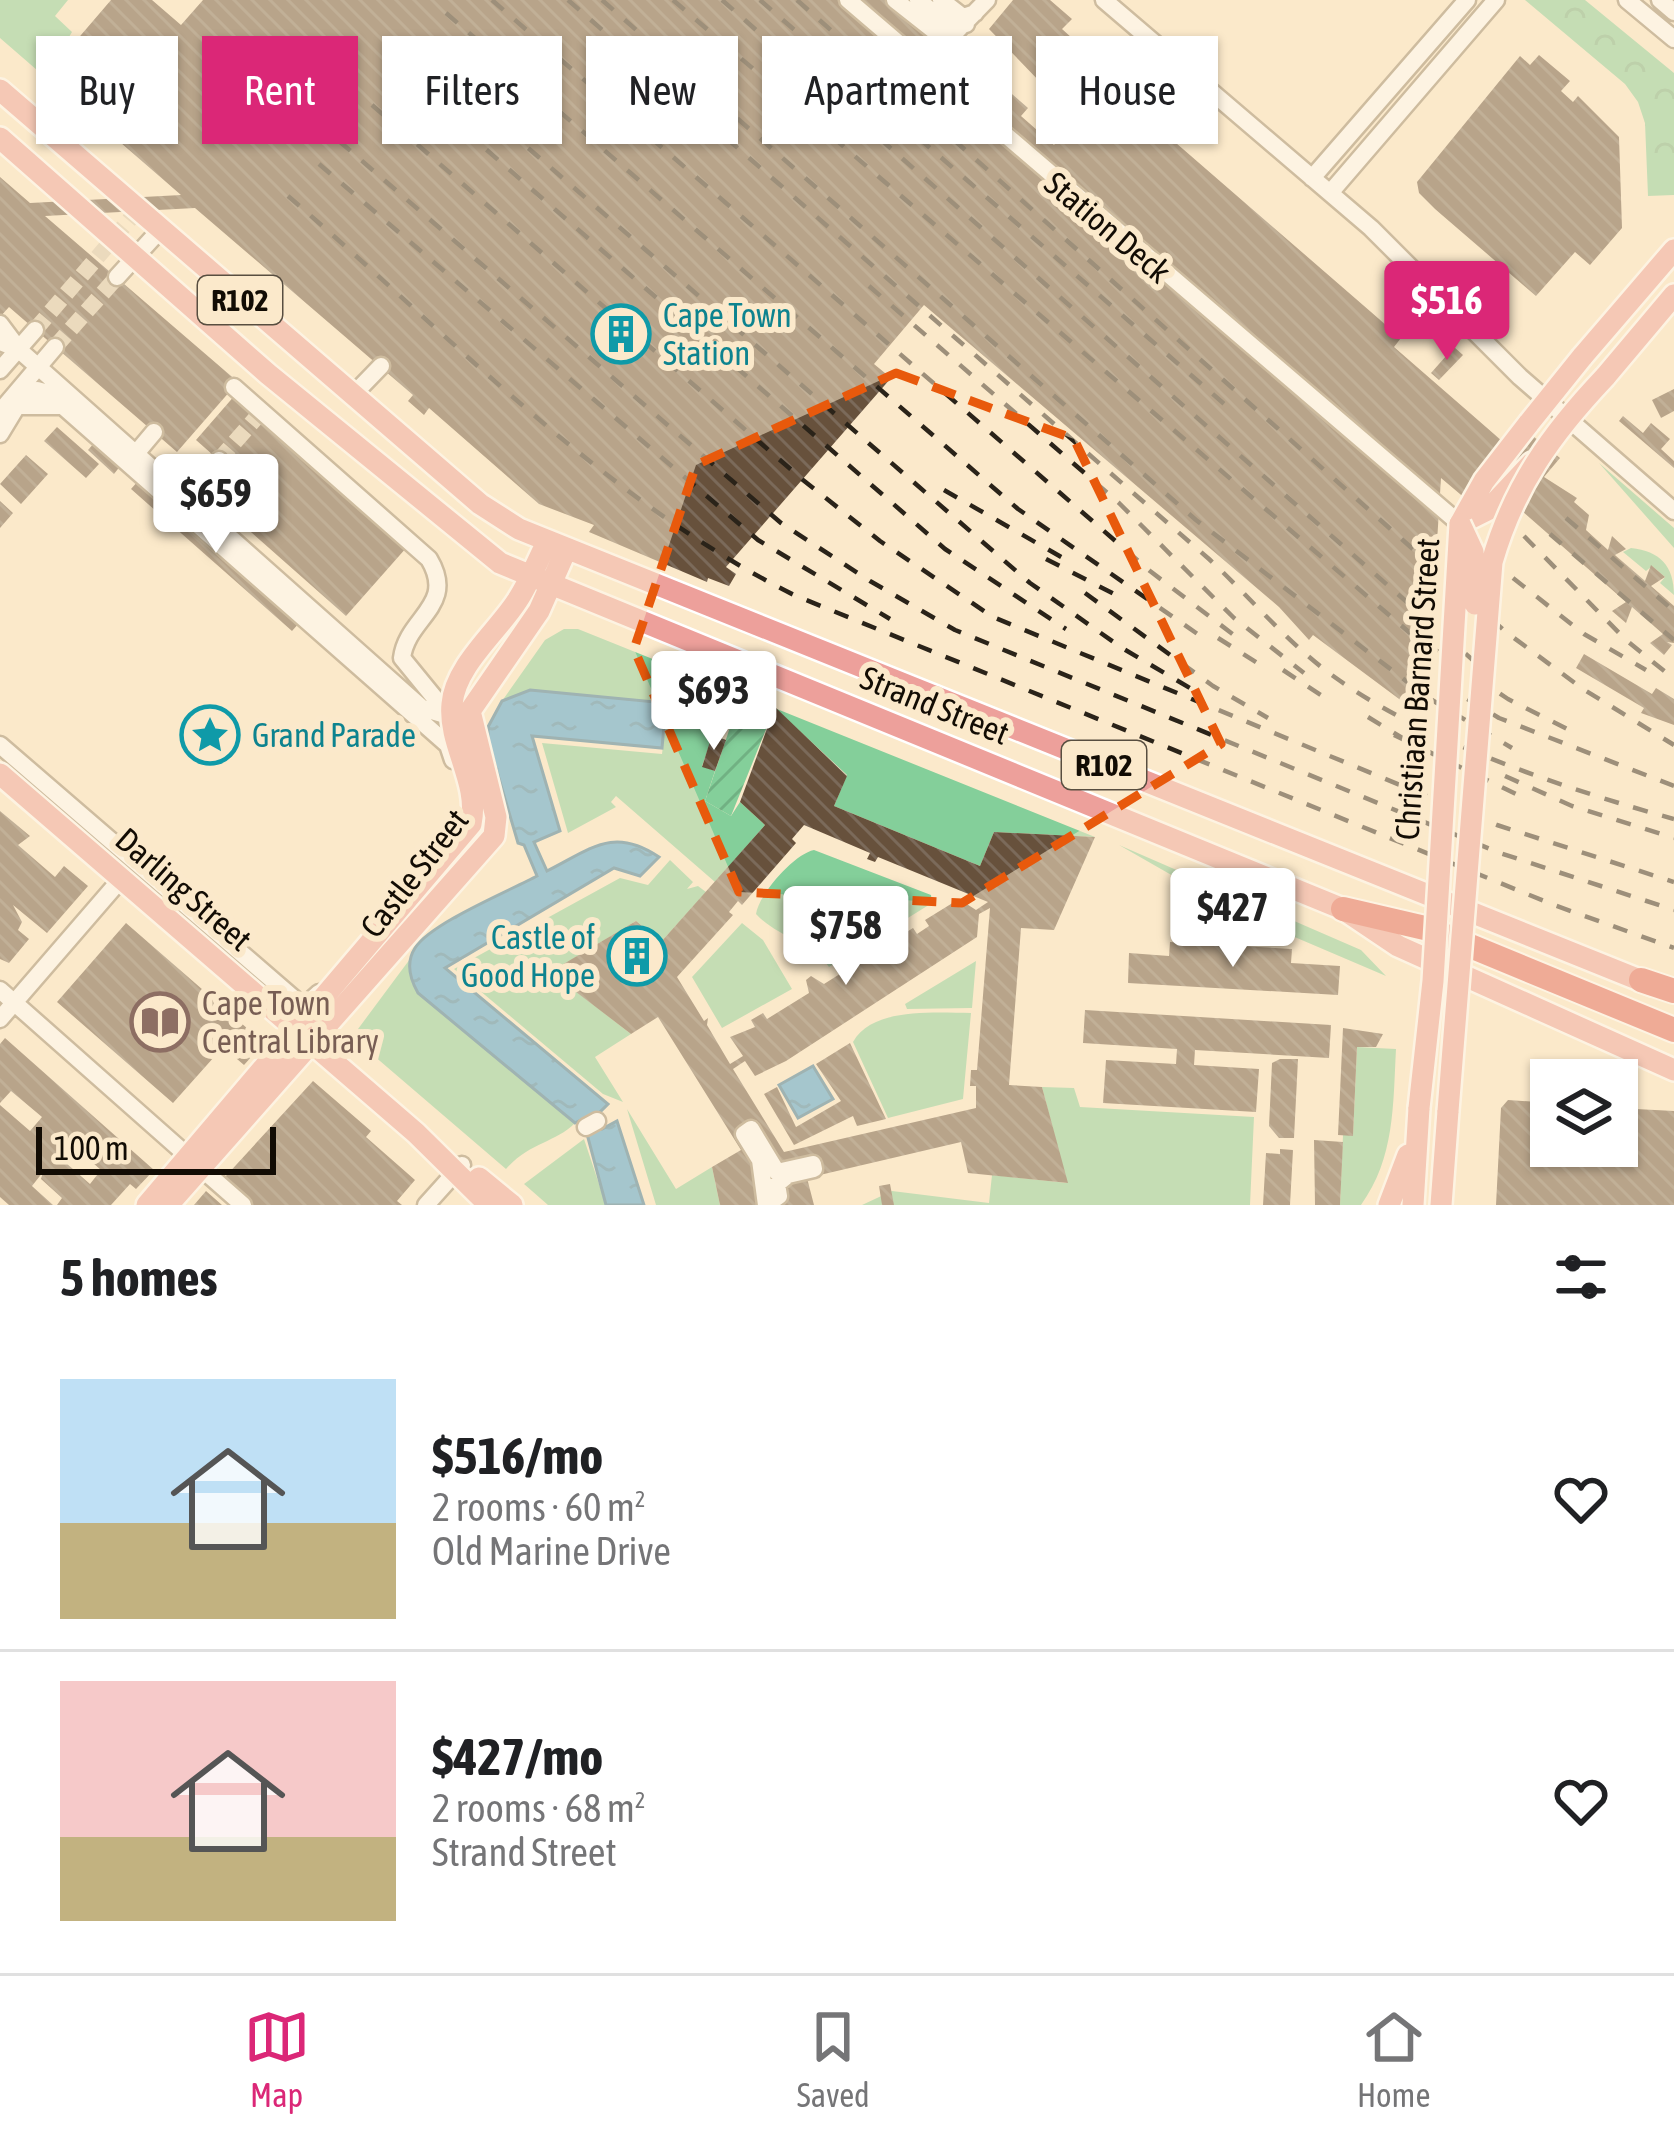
<!DOCTYPE html>
<meta charset="utf-8">
<style>
body{margin:0;font-family:"Asap Condensed",sans-serif;background:#f2f2f2;color:#202124;height:100vh;display:flex;flex-direction:column;font-size:45px;white-space:nowrap}
*{box-sizing:border-box;margin:0}
p{font-size:39px;color:#757577}
.icon{flex:none;width:66px;height:66px;fill:none;stroke:currentColor;stroke-width:2;stroke-linecap:round;stroke-linejoin:round}
.map{position:relative;height:1205px;overflow:hidden}
.sheet{display:flex;flex-direction:column;background:#fff;flex:1}
.sheet>*{flex:none}
.guide{position:absolute;left:36px;top:36px;width:1602px;height:108px;display:flex;gap:24px}
.controls{position:absolute;left:1530px;top:1059px;display:grid;gap:24px}
.controls a{display:grid;place-items:center;width:108px;height:108px;border-radius:0px;background:#fff;box-shadow:0 3px 9px #0004;font-size:60px}
.scale{position:absolute;left:36px;bottom:30px;width:240px;box-sizing:border-box;padding-left:12px;border:6px solid #120c04;border-top:0;font-size:33px;line-height:42px;white-space:nowrap;color:#120c04;-webkit-text-stroke:9px #fbe9cb;paint-order:stroke}
.price{position:absolute;translate:-50% -102px;padding:0 27px;border-radius:12px;background:#fff;color:#222;font-size:39px;line-height:78px;filter:drop-shadow(0 3px 6px #0008)}
.price::after{content:'';position:absolute;left:50%;top:72px;width:36px;height:27px;margin-left:-18px;background:inherit;clip-path:polygon(0 0,100% 0,50% 100%)}
.price.selected{background:#db2777;color:#fff}
ul{padding:0;list-style:none}
li{display:flex;align-items:center;gap:36px;height:300px;padding:0 60px}
li+li{border-top:3px solid #e0e0e0}
li span{display:grid;place-items:center;flex:none;width:336px;height:240px;border-radius:0px;color:#555}
li>.icon{margin-inline-start:auto}
span .icon{width:144px;height:144px;fill:#fffc;stroke-width:1}
li b{font-size:51px}
h2{display:flex;justify-content:space-between;align-items:center;height:144px;padding:0 60px;font-size:51px}
.tag{padding:0 42px;border-radius:0px;background:#fff;box-shadow:0 3px 9px #0004;font-size:42px;line-height:108px}
.tag.selected{background:#db2777;color:#fff}
.tab-bar{display:flex;justify-content:space-around;align-items:center;height:168px;border-top:3px solid #e0e0e0;background:#fff;font-size:33px;color:#757577}
.tab-bar a{display:grid;justify-items:center;gap:6px}
.tab-bar .selected{color:#db2777}
.map>svg:first-child{display:block}
</style>
<div class="map">
<svg width="1674" height="1205" viewBox="0 0 1674 1205">
<defs>
<pattern id="park-crowns" width="20" height="18" patternUnits="userSpaceOnUse" patternTransform="scale(3)"><rect width="20" height="18" fill="#84cf9a"/><path d="M2 6a3 3 0 1 1 6 0M12 15a3 3 0 1 1 6 0" fill="none" stroke="#71b183"/></pattern>
<pattern id="garden-furrows" width="10" height="10" patternUnits="userSpaceOnUse" patternTransform="scale(3)"><rect width="10" height="10" fill="#84cf9a"/><path d="M-1 1l2-2M0 10L10 0M9 11l2-2" fill="none" stroke="#71b183"/></pattern>
<pattern id="water-ripples" width="26" height="14" patternUnits="userSpaceOnUse" patternTransform="scale(3)"><rect width="26" height="14" fill="#3d9cd1"/><path d="M2 4q2-2 4 0t4 0M15 11q2-2 4 0t4 0" fill="none" stroke="#327ea7"/></pattern>
<pattern id="building-back-hatch" width="6" height="6" patternUnits="userSpaceOnUse" patternTransform="scale(3)"><rect width="6" height="6" fill="#67513c"/><path d="M-1 5l2 2M0 0l6 6M5-1l2 2" fill="none" stroke="#7b6a5a"/></pattern>
</defs>
<rect width="100%" height="100%" fill="#fbe9cb"/>
<path fill="#84cf9a" d="M 0,0 L 68,0 L 55,16 L 72,32 L 45,77 L 0,38 Z
M 1599,463 L 1674,528 L 1674,548 Z
M 1631,548 C 1660,551 1674,566 1674,595 L 1660,583 L 1665,577 L 1652,566 L 1646,571 L 1623,552 Z
M 564,629 L 578,629 L 1095,837 L 994,832 L 980,866 L 834,806 L 847,775 L 775,708 L 771,717 L 727,695 L 702,766 L 715,771 L 705,801 L 731,816 L 740,802 L 765,825 L 715,882 L 616,796 L 611,802 L 616,807 L 568,833 L 542,743 L 662,754 L 668,704 L 530,690 L 502,701 L 545,640 Z
M 1119,845 L 1361,950 L 1386,976 L 1236,912 Z
M 814,850 L 931,895 L 932,903 L 829,967 C 811,942 777,937 756,914 C 759,894 794,854 814,850 Z
M 670,860 L 693,882 L 687,889 L 698,886 L 706,892 L 661,942 L 636,921 L 551,972 L 631,1034 L 595,1057 L 623,1102 L 603,1094 L 454,969 L 620,878 L 648,885 Z
M 742,923 L 763,940 L 792,989 L 722,1028 L 692,977 Z
M 410,959 L 418,993 L 575,1123 C 555,1143 530,1142 506,1169 L 359,1043 L 358,1029 Z
M 976,961 L 972,1008 L 907,1009 L 905,1004 Z
M 971,1013 L 963,1099 L 888,1118 L 853,1042 C 872,1007 935,1013 971,1013 Z
M 1357,1047 L 1396,1049 C 1393,1105 1395,1158 1361,1205 L 1340,1205 L 1343,1135 L 1353,1135 Z
M 1042,1087 L 1074,1088 L 1080,1107 L 1254,1117 L 1250,1205 L 862,1205 L 892,1191 L 989,1203 L 992,1175 L 1067,1183 Z
M 627,1109 L 676,1189 L 712,1167 L 720,1205 L 656,1205 Z
M 584,1139 L 606,1205 L 548,1205 L 524,1184 Z"/>
<path fill="url(#park-crowns)" d="M 1525,0 L 1585,0 L 1674,73 L 1674,195 L 1648,196 L 1645,123 L 1638,102 L 1625,84 Z"/>
<path fill="url(#garden-furrows)" d="M 739,701 L 771,717 L 731,816 L 705,801 Z"/>
<path fill="url(#water-ripples)" stroke="#307194" stroke-width="3" d="M 530,690 L 666,703 L 662,748 L 532,736 L 560,831 L 534,842 L 547,871 C 591,849 613,826 659,857 L 640,876 L 614,868 L 445,968 L 608,1104 L 594,1118 L 602,1129 L 617,1121 L 644,1205 L 606,1205 L 583,1119 L 575,1123 L 418,993 C 410,979 406,962 415,948 C 431,923 509,891 537,876 L 524,845 L 518,843 L 488,741 L 488,727 L 502,701 Z
M 813,1066 L 833,1099 L 798,1118 L 779,1085 Z"/>
<path fill="url(#building-back-hatch)" fill-rule="evenodd" d="M 111,0 L 152,0 L 181,25 L 203,0 L 890,0 L 968,70 L 975,62 L 1028,108 L 1021,116 L 1054,145 L 1108,84 L 1401,338 L 1394,347 L 1517,454 L 1533,436 L 1560,458 L 1544,477 L 1577,498 L 1574,502 L 1589,515 L 1586,530 L 1608,550 L 1612,536 L 1626,549 L 1615,555 L 1645,581 L 1651,565 L 1665,577 L 1651,586 L 1674,606 L 1674,643 L 1667,642 L 1672,645 L 1664,655 L 1650,643 L 1663,634 L 1632,607 L 1626,623 L 1612,611 L 1626,602 L 1491,484 L 1473,505 L 1441,478 L 1426,719 L 1313,635 L 1309,640 L 1279,607 L 924,305 L 874,364 L 891,378 L 726,567 L 736,574 L 729,586 L 708,578 L 707,582 L 589,532 L 594,525 L 539,504 L 429,408 L 424,415 L 408,401 L 413,395 L 195,208 L 45,216 L 238,382 L 177,452 L 9,307 L 0,317 L 0,177 L 30,203 L 181,195 L 45,77 Z
M 1013,0 L 1050,0 L 1072,19 L 1062,29 L 1082,47 L 1042,84 L 989,29 Z
M 1116,50 L 1131,63 L 1095,94 L 1088,87 Z
M 1539,55 L 1570,81 L 1561,91 L 1573,102 L 1578,96 L 1619,137 L 1622,228 L 1590,265 L 1575,252 L 1536,296 L 1435,209 L 1419,193 L 1417,182 L 1520,56 L 1530,65 Z
M 1454,347 L 1463,355 L 1439,380 L 1431,373 Z
M 1674,389 L 1674,411 L 1661,418 L 1652,400 Z
M 236,394 L 407,547 L 346,616 L 217,502 L 239,478 L 196,440 Z
M 1623,416 L 1643,433 L 1651,423 L 1670,439 L 1661,449 L 1674,461 L 1674,468 L 1619,421 Z
M 57,427 L 99,464 L 86,478 L 44,441 Z
M 95,442 L 121,465 L 114,474 L 88,450 Z
M 26,455 L 48,474 L 21,504 L 0,484 Z
M 139,480 L 300,622 L 292,631 L 131,489 Z
M 0,501 L 13,513 L 0,528 Z
M 1584,654 L 1652,694 L 1656,688 L 1674,699 L 1674,725 L 1641,713 L 1644,708 L 1576,668 Z
M 726,695 L 739,701 L 731,726 L 717,722 Z
M 775,707 L 847,776 L 834,806 L 980,866 L 994,832 L 1095,837 L 1054,930 L 1021,928 L 1009,1085 L 1042,1087 L 1068,1183 L 968,1173 L 961,1142 L 807,1178 L 814,1205 L 720,1205 L 712,1167 L 741,1150 L 658,1017 L 631,1034 L 550,972 L 636,921 L 661,942 L 765,825 L 740,802 ZM 804,825 L 870,853 L 867,859 L 875,862 L 878,857 L 988,902 L 976,910 L 959,899 L 925,920 L 929,926 L 917,934 L 913,928 L 824,984 L 811,976 L 806,980 L 809,993 L 767,1019 L 763,1013 L 751,1020 L 755,1027 L 730,1037 L 743,1056 L 730,1064 L 707,1025 L 708,1018 L 704,1021 L 677,977 L 733,915 L 729,912 L 738,901 L 742,905 L 796,843 L 792,839 ZM 990,908 L 977,1070 L 971,1070 L 970,1086 L 976,1086 L 976,1108 L 784,1152 L 733,1069 L 745,1061 L 755,1076 L 786,1061 L 977,937 L 979,914 Z
M 712,735 L 726,740 L 715,771 L 702,767 Z
M 0,811 L 30,836 L 18,845 L 55,877 L 64,866 L 88,886 L 47,933 L 13,905 L 22,922 L 18,930 L 29,939 L 9,963 L 0,959 Z
M 126,923 L 264,1043 L 244,1065 L 223,1047 L 173,1103 L 57,1002 Z
M 1170,942 L 1292,949 L 1291,963 L 1340,966 L 1338,995 L 1128,983 L 1129,953 L 1169,956 Z
M 1085,1010 L 1331,1025 L 1329,1058 L 1195,1050 L 1194,1065 L 1259,1069 L 1256,1112 L 1103,1103 L 1106,1060 L 1176,1064 L 1177,1049 L 1083,1043 Z
M 1343,1028 L 1383,1034 L 1376,1047 L 1357,1047 L 1353,1136 L 1338,1135 Z
M 5,1038 L 154,1170 L 136,1189 L 130,1184 L 111,1205 L 57,1205 L 62,1198 L 41,1179 L 43,1172 L 32,1186 L 53,1205 L 9,1205 L 0,1197 L 0,1105 L 30,1131 L 42,1117 L 11,1091 L 0,1103 L 0,1044 ZM 70,1143 L 101,1170 L 90,1184 L 58,1156 Z
M 850,1043 L 886,1119 L 857,1126 L 853,1116 L 794,1145 L 764,1094 L 777,1087 L 796,1127 L 841,1101 L 816,1064 Z
M 1280,1059 L 1298,1059 L 1294,1138 L 1279,1138 L 1269,1126 L 1272,1063 Z
M 313,1081 L 371,1131 L 366,1137 L 415,1180 L 397,1201 L 402,1205 L 252,1205 L 225,1177 Z
M 1508,1100 L 1551,1103 L 1551,1146 L 1617,1146 L 1617,1108 L 1674,1111 L 1674,1205 L 1496,1205 L 1501,1108 Z
M 1314,1140 L 1343,1142 L 1340,1205 L 1315,1205 Z
M 1280,1149 L 1293,1150 L 1290,1205 L 1263,1205 L 1266,1153 L 1280,1154 Z
M 890,1184 L 894,1205 L 882,1205 L 879,1186 Z
M 206,1191 L 222,1205 L 194,1205 Z"/>
<g fill="none" stroke-linecap="round" stroke-linejoin="round">
<path stroke="#d8c8ad" stroke-width="16" stroke-dasharray="16 8" stroke-linecap="butt" d="M 35,330 L 137,211
M 55,347 L 117,277
M 219,460 L 262,411"/>
<g stroke="#97866b" stroke-width="21">
<path id="minor" d="M 848,0 L 1460,524
M 895,0 L 947,41 L 987,0
M 918,0 L 950,26 L 966,24
M 941,0 L 963,17 L 975,13
M 1104,0 L 1371,228 L 1520,377 L 1674,511
M 1627,0 L 1674,39
M 1660,0 L 1674,12
M 1312,178 L 1467,0
M 1330,193 L 1496,0
M 117,277 L 159,231
M 0,324 L 18,348
M 0,342 L 18,349 L 422,708 L 462,720
M 0,370 L 35,330
M 234,387 L 429,559 C 457,606 407,617 402,658 L 451,718
M 352,396 L 381,366
M 17,406 L 63,406
M 0,412 L 55,347
M 0,434 L 17,406 L 37,390 L 48,393 L 448,745 L 453,760
M 138,451 L 154,432
M 188,494 L 219,460
M 0,745 L 299,1003 L 308,1003 L 319,993
M 0,990 L 190,1158
M 0,1019 L 121,879
M 586,1127 L 597,1121
M 751,1129 L 777,1172 L 813,1164 L 814,1169 L 788,1175 L 777,1184 L 779,1196 L 766,1205 L 760,1160 L 744,1134 Z
M 202,1169 L 243,1205
M 426,1205 L 462,1165"/>
</g>
<g stroke="#fff" stroke-width="26">
<path id="major" d="M 0,90 L 480,504 L 519,529 L 1652,985
M 0,138 L 268,374 L 500,563 L 1343,909 L 1398,946 L 1674,1070
M 1582,357 L 1674,250
M 1605,377 L 1674,295
M 1461,523 L 1489,509 L 1532,463
M 1460,524 L 1484,481 L 1529,423
M 0,774 L 416,1133 L 489,1205
M 479,1178 L 512,1205
M 147,1205 L 471,824 C 480,782 448,745 452,704 C 455,666 497,632 517,601 C 529,583 537,562 547,542
M 168,1205 L 494,836 L 496,817 L 470,711 L 539,611 L 566,550
M 1389,1205 L 1408,1155
M 1413,1205 L 1419,1108
M 1441,1205 L 1448,1111"/>
</g>
<g stroke="#fff" stroke-width="28">
<path id="highway" d="M 1343,909 L 1429,929 L 1674,1030
M 1641,980 L 1674,991"/>
</g>
<use href="#minor" stroke="#fff" stroke-width="16"/>
<use href="#major" stroke="#eda09b" stroke-width="21"/>
<use href="#highway" stroke="#e16158" stroke-width="24"/>
<path stroke="#2a2319" stroke-width="4.5" stroke-dasharray="15 15" stroke-linecap="butt" d="M 492,0 L 1150,571 L 1239,639
M 568,0 L 1209,559 C 1252,599 1288,644 1336,678 C 1427,743 1566,789 1674,819
M 602,0 L 1196,520 L 1427,697 L 1512,748
M 673,0 L 1410,633 L 1508,699 L 1575,733
M 722,0 L 1475,662
M 760,0 L 1230,409
M 797,0 L 1506,632 L 1583,689 L 1674,745
M 446,13 L 1018,509 L 1209,642
M 415,50 L 1030,583 L 1122,648 L 1190,688
M 396,71 L 945,549 L 1066,629
M 372,105 L 803,480 L 880,541 L 993,617 L 1497,825 L 1674,882
M 339,141 L 781,523 L 870,581 L 955,630 L 1141,706 L 1500,853 L 1674,910
M 319,164 L 758,540 L 890,619
M 288,196 C 450,335 602,499 794,595 L 1554,905 L 1674,948
M 869,286 L 1119,503 L 1234,618 L 1304,673
M 944,490 L 1063,558
M 1566,518 L 1674,611
M 1550,534 L 1674,640
M 1524,536 L 1626,640 L 1674,679
M 1046,559 L 1120,597
M 1513,578 L 1584,634 L 1646,670
M 1085,593 L 1213,686 L 1268,718
M 1218,638 L 1267,669
M 1416,668 L 1499,718 L 1674,786
M 1283,670 L 1333,703
M 1368,717 L 1409,742
M 1394,735 L 1518,795
M 1505,776 L 1572,806 L 1674,838"/>
<g stroke="#fff" stroke-width="26" stroke-linecap="butt">
<path id="major-bridge" d="M 1529,423 L 1582,357
M 1460,524 L 1473,552 L 1475,604
M 1419,1108 L 1433,981 L 1460,524
M 1448,1111 L 1492,562 C 1514,486 1551,434 1605,377"/>
</g>
<use href="#major-bridge" stroke="#eda09b" stroke-width="21"/>
</g>
<path d="M0 0H1674V1205H0ZM 896,373 L 1074,439 L 1221,744 L 962,903 L 739,892 L 634,649 L 696,465 Z" fill="#fbe9cb" fill-opacity=".55" fill-rule="evenodd"/>
<path fill="none" stroke="#e8590c" stroke-width="9" stroke-dasharray="24 15" stroke-linejoin="round" d="M 896,373 L 1074,439 L 1221,744 L 962,903 L 739,892 L 634,649 L 696,465 Z"/>
<defs>
<g id="building-ring" transform="scale(3)"><circle r="9.5" fill="#fbe9cb" stroke="#0f9aa8" stroke-width="1.5"/><path d="M-4-6H4V6H1V3H-1V6H-4ZM-2.5-4.3h1.7v1.8h-1.7ZM.8-4.3h1.7v1.8H.8ZM-2.5-1h1.7V.8h-1.7ZM.8-1h1.7V.8H.8Z" fill="#0f9aa8"/></g>
<g id="sight-ring" transform="scale(3)"><circle r="9.5" fill="#fbe9cb" stroke="#0f9aa8" stroke-width="1.5"/><path d="M0-6L1.8-2.2L6-1.7L2.9 1.2L3.7 5.4L0 3.3L-3.7 5.4L-2.9 1.2L-6-1.7L-1.8-2.2Z" fill="#0f9aa8"/></g>
<g id="library-ring" transform="scale(3)"><circle r="9.5" fill="#fbe9cb" stroke="#8d6e63" stroke-width="1.5"/><path d="M-6-4Q-3-5.5-.7-3.5V5Q-3 3-6 4ZM6-4Q3-5.5 .7-3.5V5Q3 3 6 4Z" fill="#8d6e63"/></g>
</defs>
<g fill-rule="evenodd">
<use href="#building-ring" x="621" y="334"/>
<use href="#sight-ring" x="210" y="735"/>
<use href="#building-ring" x="637" y="956"/>
<use href="#library-ring" x="160" y="1022"/>
</g>
<g text-anchor="middle" dominant-baseline="central" stroke-width="12" stroke-linejoin="round" paint-order="stroke">
<g fill="#fbe9cb" stroke="#584e40" stroke-width="3">
<rect x="198" y="276" width="84" height="48" rx="9"/>
<rect x="1062" y="741" width="84" height="48" rx="9"/>
</g>
<g font-size="30" font-weight="bold" fill="#120c04">
<text x="240" y="300">R102</text>
<text x="1104" y="765">R102</text>
</g>
<g font-size="33" fill="#120c04" stroke="#fbe9cb">
<text transform="translate(1108 227) rotate(40)">Station Deck</text>
<text transform="translate(1417 689) rotate(-86)">Christiaan Barnard Street</text>
<text transform="translate(935 705) rotate(22)">Strand Street</text>
<text transform="translate(414 873) rotate(-52)">Castle Street</text>
<text transform="translate(184 889) rotate(41)">Darling Street</text>
</g>
<g font-size="33" fill="#0d838f" stroke="#fbe9cb" text-anchor="start">
<text x="663" y="315">Cape Town<tspan x="663" dy="38">Station</tspan></text>
<text x="252" y="735">Grand Parade</text>
<text x="595" y="937" text-anchor="end">Castle of<tspan x="595" dy="38">Good Hope</tspan></text>
</g>
<g font-size="33" fill="#785e54" stroke="#fbe9cb" text-anchor="start">
<text x="202" y="1003">Cape Town<tspan x="202" dy="38">Central Library</tspan></text>
</g>
</g>
</svg>
<div class="controls">
<a><svg class="icon" aria-label="layers" viewBox="0 0 24 24"><path d="M12 4l9 5-9 5-9-5zM3 14l9 5 9-5"/></svg></a>
</div>
<div class="scale">100 m</div>
<b class="price selected" style="left:1447px;top:363px">$516</b>
<b class="price" style="left:216px;top:556px">$659</b>
<b class="price" style="left:714px;top:753px">$693</b>
<b class="price" style="left:1233px;top:970px">$427</b>
<b class="price" style="left:846px;top:988px">$758</b>
<div class="guide">
<a class="tag">Buy</a>
<a class="tag selected">Rent</a>
<a class="tag">Filters</a>
<a class="tag">New</a>
<a class="tag">Apartment</a>
<a class="tag">House</a>
</div>
</div>
<section class="sheet">
<h2>5 homes<svg class="icon" aria-label="filters" viewBox="0 0 24 24"><path d="M4 7h16M4 17h16"/><circle cx="9" cy="7" r="2"/><circle cx="15" cy="17" r="2"/></svg></h2>
<ul>
<li><span style="background:linear-gradient(#bfe0f5 60%,#c2b280 0)"><svg class="icon" aria-label="home" viewBox="0 0 24 24"><path d="M3 11l9-7 9 7M6 9v11h12V9"/></svg></span><div><b>$516/mo</b><p>2 rooms · 60 m²</p><p>Old Marine Drive</p></div><svg class="icon" aria-label="heart" viewBox="0 0 24 24"><path d="M12 20l-8-8c-3-5 5-10 8-4 3-6 11-1 8 4z"/></svg></li>
<li><span style="background:linear-gradient(#f6c9c9 65%,#c2b280 0)"><svg class="icon" aria-label="home" viewBox="0 0 24 24"><path d="M3 11l9-7 9 7M6 9v11h12V9"/></svg></span><div><b>$427/mo</b><p>2 rooms · 68 m²</p><p>Strand Street</p></div><svg class="icon" aria-label="heart" viewBox="0 0 24 24"><path d="M12 20l-8-8c-3-5 5-10 8-4 3-6 11-1 8 4z"/></svg></li>
</ul>
</section>
<nav class="tab-bar">
<a class="selected"><svg class="icon" aria-label="map" viewBox="0 0 24 24"><path d="M3 6l6-2 6 2 6-2v14l-6 2-6-2-6 2zM9 4v14M15 6v14"/></svg>Map</a>
<a><svg class="icon" aria-label="saved" viewBox="0 0 24 24"><path d="M7 4h10v16l-5-4-5 4z"/></svg>Saved</a>
<a><svg class="icon" aria-label="home" viewBox="0 0 24 24"><path d="M3 11l9-7 9 7M6 9v11h12V9"/></svg>Home</a>
</nav>
